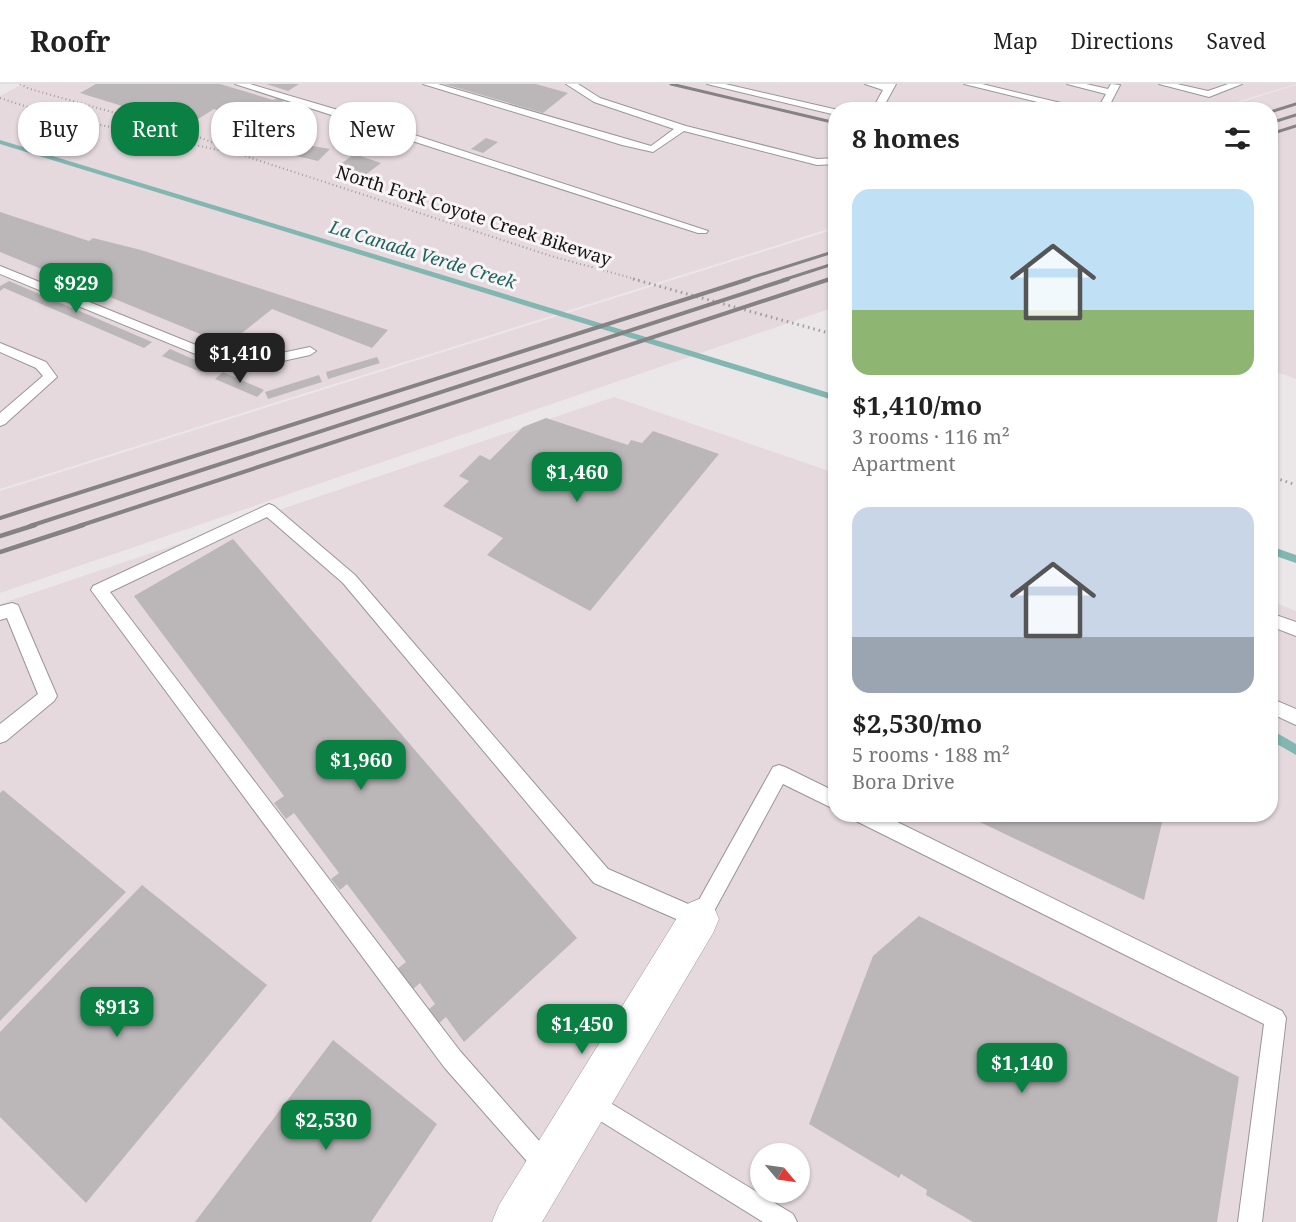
<!DOCTYPE html>
<meta charset="utf-8">
<style>
body{margin:0;font-family:"Noto Serif",serif;background:#f2f2f2;color:#222;height:100vh;display:flex;flex-direction:column;font-size:22px;white-space:nowrap}
*{box-sizing:border-box;margin:0}
p{font-size:20px;color:#767676}
.icon{flex:none;width:33px;height:33px;fill:none;stroke:currentColor;stroke-width:2;stroke-linecap:round;stroke-linejoin:round}
.map{position:relative;flex:1;overflow:hidden}
.sheet{position:absolute;left:828px;top:18px;width:450px;height:720px;display:flex;flex-direction:column;background:#fff;border-radius:24px;box-shadow:0 2px 4px #0004}
.sheet>*{flex:none}
.guide{position:absolute;left:18px;top:18px;width:570px;height:54px;display:flex;gap:12px}
.needle{width:39px;rotate:119deg}
.fabs{position:absolute;left:750px;top:1059px;display:grid;gap:12px}
.fabs a{display:grid;place-items:center;width:60px;height:60px;border-radius:50%;background:#fff;box-shadow:0 2px 4px #0004;font-size:30px}
.price{position:absolute;translate:-50% -51px;padding:0 14px;border-radius:12px;background:#0b8043;color:#fff;font-size:20px;line-height:39px;filter:drop-shadow(0 2px 3px #0008)}
.price::after{content:'';position:absolute;left:50%;top:36px;width:18px;height:14px;margin-left:-9px;background:inherit;clip-path:polygon(0 0,100% 0,50% 100%)}
.price.current{background:#222;color:#fff}
ul{padding:0;list-style:none}
li{display:grid;align-content:center;gap:12px;height:318px;padding:0 24px}
li span{display:grid;place-items:center;height:186px;border-radius:18px;color:#555}
li>.icon{margin-inline-start:auto}
span .icon{width:108px;height:108px;fill:#fffc;stroke-width:1}
li b{font-size:26px}
h2{display:flex;justify-content:space-between;align-items:center;height:72px;padding:0 24px;font-size:26px}
.pill{padding:0 21px;border-radius:24px;background:#fff;box-shadow:0 2px 4px #0004;font-size:21px;line-height:54px}
.pill.current{background:#0b8043;color:#fff}
header{display:flex;align-items:center;gap:36px;box-sizing:border-box;height:84px;padding:0 30px;background:#fff;border-bottom:2px solid #e0e0e0}
header strong{font-size:28px}
nav{display:flex;gap:33px;margin-inline-start:auto;font-size:21px}
.map>svg:first-child{display:block}
</style>
<header>
<strong>Roofr</strong>
<nav><a>Map</a><a>Directions</a><a>Saved</a></nav>
</header>
<div class="map">
<svg width="1296" height="1138" viewBox="0 0 1296 1138">
<rect width="100%" height="100%" fill="#ebe7e9"/>
<path fill="#e5d9de" fill-rule="evenodd" d="M 23,0 L 1296,0 L 1214,25 L 836,26 L 835,143 L 0,405 L 0,12 Z
M 1296,1 L 1296,295 L 1271,286 L 1270,26 L 1218,25 Z
M 835,145 L 835,223 L 0,509 L 0,407 Z
M 614,313 L 835,389 L 836,730 L 1270,730 L 1271,517 L 1296,527 L 1296,1138 L 0,1138 L 0,520 ZM 760,1070 L 800,1070 L 800,1108 L 760,1108 Z"/>
<g fill="none" stroke-linecap="round" stroke-linejoin="round">
<path fill="#82b6b0" fill-rule="evenodd" d="M 0,56 L 836,311 L 836,317 L 0,60 Z
M 1270,462 L 1296,471 L 1296,479 L 1270,470 Z
M 1270,645 L 1296,660 L 1296,671 L 1270,656 Z"/>
</g>
<path fill="#bbb7b9" d="M 96,0 L 220,0 L 273,16 L 277,14 L 285,16 L 282,18 L 285,19 L 253,37 L 214,25 L 187,42 L 80,9 Z
M 266,0 L 299,0 L 288,7 Z
M 444,0 L 536,0 L 568,9 L 543,29 Z
M 248,48 L 301,60 L 330,65 L 318,77 L 235,58 Z
M 486,54 L 498,58 L 483,69 L 471,65 Z
M 354,70 L 381,79 L 364,92 L 337,83 Z
M 0,128 L 89,157 L 93,154 L 141,166 L 388,246 L 372,264 L 272,225 L 227,261 L 0,168 Z
M 9,197 L 152,258 L 144,264 L 4,204 L 0,207 L 0,202 Z
M 170,265 L 209,282 L 201,288 L 162,272 Z
M 377,273 L 380,279 L 328,295 L 326,288 Z
M 223,288 L 264,306 L 257,313 L 215,295 Z
M 319,291 L 322,298 L 268,315 L 265,308 Z
M 546,334 L 628,361 L 631,356 L 642,359 L 653,347 L 719,370 L 590,527 L 487,471 L 503,454 L 443,422 L 469,397 L 459,392 L 480,371 L 490,376 L 523,343 Z
M 233,455 L 577,854 L 464,958 L 446,933 L 437,941 L 427,927 L 435,920 L 420,899 L 411,907 L 396,886 L 406,878 L 347,800 L 340,806 L 331,795 L 339,789 L 294,729 L 286,735 L 274,719 L 284,712 L 134,512 Z
M 3,706 L 126,808 L 0,937 L 0,709 Z
M 963,730 L 1164,730 L 1144,816 Z
M 142,801 L 267,901 L 86,1119 L 0,1033 L 0,948 Z
M 919,832 L 1239,993 L 1217,1138 L 973,1138 L 926,1111 L 927,1106 L 901,1090 L 899,1094 L 809,1040 L 873,872 Z
M 333,956 L 437,1040 L 371,1138 L 195,1138 Z"/>
<g fill="none" stroke-linecap="round" stroke-linejoin="round">
<g stroke="#999697" stroke-width="2">
<path id="service" d="M 235,0 L 250,0 L 338,26 L 708,147 L 706,149 L 698,149 Z
M 423,0 L 438,0 L 651,62 L 674,45 L 594,18 L 566,0 L 578,0 L 600,14 L 686,42 L 817,75 L 836,74 L 836,80 L 817,81 L 684,47 L 653,68 L 622,61 Z
M 707,0 L 725,0 L 838,26 L 836,26 L 836,31 Z
M 865,0 L 896,0 L 885,20 L 904,26 L 872,26 L 883,6 Z
M 964,0 L 982,0 L 1090,26 L 1070,26 Z
M 1067,0 L 1086,0 L 1108,5 L 1111,0 L 1120,1 L 1107,26 L 1097,26 L 1106,10 Z
M 1159,0 L 1177,0 L 1208,7 L 1228,0 L 1242,0 L 1209,13 Z
M 0,182 L 238,278 L 310,263 L 316,267 L 310,271 L 237,287 L 0,190 Z
M 0,259 L 46,278 L 57,293 L 5,340 L 0,342 L 0,329 L 43,292 L 36,284 L 0,268 Z
M 269,420 L 274,422 L 355,491 L 608,785 L 695,823 L 773,683 L 779,681 L 785,683 L 836,708 L 836,726 L 783,700 L 706,842 L 699,845 L 594,799 L 343,499 L 267,433 L 110,508 L 460,967 L 556,1076 L 559,1084 L 556,1092 L 548,1095 L 540,1092 L 444,983 L 91,506 L 93,502 Z
M 12,519 L 18,521 L 20,526 L 57,612 L 54,617 L 6,657 L 0,659 L 0,640 L 38,610 L 7,534 L 0,536 L 0,522 Z
M 1270,529 L 1296,538 L 1296,552 L 1270,542 Z
M 1270,614 L 1296,625 L 1296,641 L 1270,629 Z
M 852,730 L 881,730 L 1282,927 L 1286,934 L 1262,1138 L 1238,1138 L 1264,940 L 854,736 Z
M 589,1006 L 793,1130 L 797,1138 L 763,1138 L 581,1025 L 578,1017 L 581,1009 Z"/>
</g>
<g stroke="#999697" stroke-width="1">
<path id="minor" d="M 699,815 L 713,821 L 719,835 L 713,849 L 542,1138 L 492,1138 L 499,1121 L 685,821 Z"/>
</g>
<path stroke="#9e9c9d" stroke-width="2" stroke-dasharray="1 3" stroke-linecap="butt" d="M 20,0 L 30,5 L 194,51 L 233,67
M 0,14 L 49,30 L 242,71 L 551,172 L 639,196"/>
<path stroke="#9e9c9d" stroke-width="3" stroke-dasharray="1.5 4" stroke-linecap="butt" d="M 633,195 L 836,251
M 1270,392 L 1296,401"/>
<use href="#service" fill="#fff" fill-rule="evenodd"/>
<use href="#minor" fill="#fff" fill-rule="evenodd"/>
<path stroke="#858283" stroke-width="3" d="M 671,0 L 836,39
M 1270,28 L 1296,20
M 1270,39 L 1296,31
M 1270,50 L 1296,42
M 744,196 L 836,167
M 783,196 L 836,179
M 826,196 L 836,193"/>
<path stroke="#858283" stroke-width="4" d="M 0,434 L 749,195
M 30,442 L 788,195
M 79,442 L 830,195"/>
<path stroke="#858283" stroke-width="4.5" d="M 0,452 L 35,441
M 0,468 L 83,441"/>
</g>
<g text-anchor="middle" dominant-baseline="central" stroke-width="6" stroke-linejoin="round" paint-order="stroke">
<g font-size="18" fill="#151414" stroke="#f8f4f6">
<text transform="translate(474 131) rotate(18)">North Fork Coyote Creek Bikeway</text>
</g>
<g font-size="18" font-style="italic" fill="#1e645f" stroke="#f8f4f6">
<text transform="translate(423 170) rotate(17)">La Canada Verde Creek</text>
</g>
</g>
</svg>
<div class="fabs">
<a><svg class="needle" viewBox="-14 -14 28 28"><path d="M0-13l5 13h-10z" fill="#e53935"/><path d="M0 13l5-13h-10z" fill="#767676"/></svg></a>
</div>
<b class="price" style="left:76px;top:230px">$929</b>
<b class="price current" style="left:240px;top:300px">$1,410</b>
<b class="price" style="left:577px;top:419px">$1,460</b>
<b class="price" style="left:361px;top:707px">$1,960</b>
<b class="price" style="left:117px;top:954px">$913</b>
<b class="price" style="left:582px;top:971px">$1,450</b>
<b class="price" style="left:1022px;top:1010px">$1,140</b>
<b class="price" style="left:326px;top:1067px">$2,530</b>
<div class="guide">
<a class="pill">Buy</a>
<a class="pill current">Rent</a>
<a class="pill">Filters</a>
<a class="pill">New</a>
</div>
<section class="sheet">
<h2>8 homes<svg class="icon" aria-label="filters" viewBox="0 0 24 24"><path d="M4 7h16M4 17h16"/><circle cx="9" cy="7" r="2"/><circle cx="15" cy="17" r="2"/></svg></h2>
<ul>
<li><span style="background:linear-gradient(#bfe0f5 65%,#8fb573 0)"><svg class="icon" aria-label="home" viewBox="0 0 24 24"><path d="M3 11l9-7 9 7M6 9v11h12V9"/></svg></span><div><b>$1,410/mo</b><p>3 rooms · 116 m²</p><p>Apartment</p></div></li>
<li><span style="background:linear-gradient(#c9d6e8 70%,#9aa5b1 0)"><svg class="icon" aria-label="home" viewBox="0 0 24 24"><path d="M3 11l9-7 9 7M6 9v11h12V9"/></svg></span><div><b>$2,530/mo</b><p>5 rooms · 188 m²</p><p>Bora Drive</p></div></li>
</ul>
</section>
</div>
